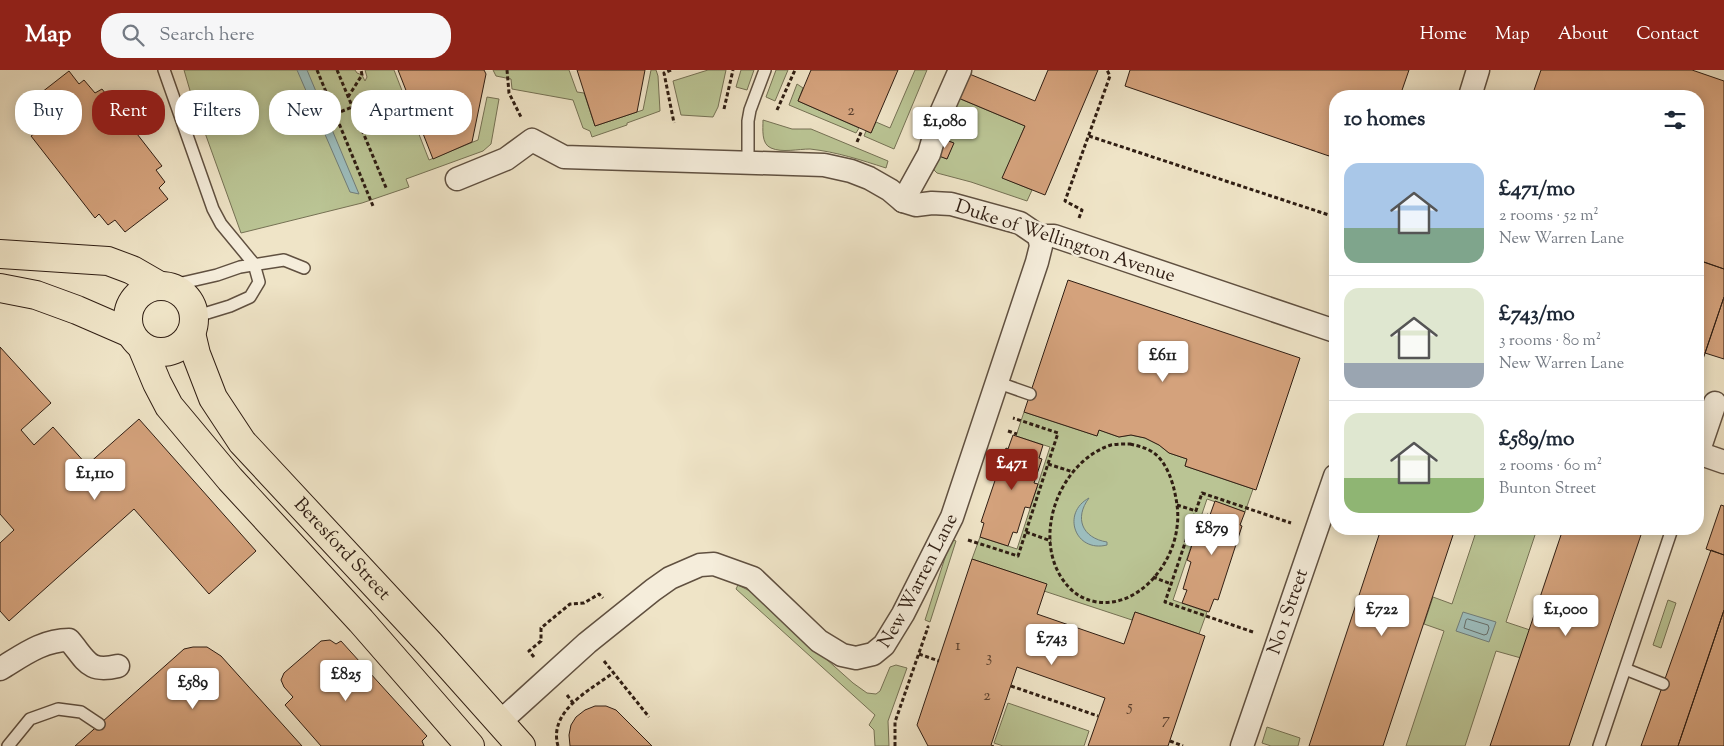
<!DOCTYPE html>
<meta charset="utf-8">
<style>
body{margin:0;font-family:"Sorts Mill Goudy",serif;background:#f6f6f7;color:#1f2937;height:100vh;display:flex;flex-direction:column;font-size:19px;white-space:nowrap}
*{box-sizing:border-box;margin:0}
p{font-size:16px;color:#747a83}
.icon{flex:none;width:28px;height:28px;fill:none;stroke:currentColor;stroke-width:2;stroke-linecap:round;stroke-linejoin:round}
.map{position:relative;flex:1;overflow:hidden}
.side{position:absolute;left:1329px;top:20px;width:375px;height:445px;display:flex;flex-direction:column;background:#fff;border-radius:20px;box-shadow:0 2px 12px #0003}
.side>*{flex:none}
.hud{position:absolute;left:15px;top:20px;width:475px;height:45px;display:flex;gap:10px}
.price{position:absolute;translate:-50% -42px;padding:0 11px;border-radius:5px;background:#fff;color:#222;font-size:16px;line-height:32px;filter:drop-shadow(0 1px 2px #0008)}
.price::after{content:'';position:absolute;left:50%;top:30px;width:15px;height:11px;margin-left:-8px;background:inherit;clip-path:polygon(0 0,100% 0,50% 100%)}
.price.on{background:#8f2418;color:#fff}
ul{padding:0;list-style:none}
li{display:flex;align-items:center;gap:15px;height:125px;padding:0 15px}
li+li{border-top:1px solid #e0e1e3}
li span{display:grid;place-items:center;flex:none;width:140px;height:100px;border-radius:15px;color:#555}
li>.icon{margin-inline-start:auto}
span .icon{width:60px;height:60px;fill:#fffc;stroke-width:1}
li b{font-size:21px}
h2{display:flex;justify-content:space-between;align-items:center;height:60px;padding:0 15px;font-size:21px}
.tag{padding:0 18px;border-radius:20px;background:#fff;box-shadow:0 2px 12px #0003;font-size:18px;line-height:45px}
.tag.on{background:#8f2418;color:#fff}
header{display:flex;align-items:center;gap:30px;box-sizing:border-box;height:70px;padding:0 25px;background:#8f2418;color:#fff}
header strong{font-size:24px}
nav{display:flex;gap:28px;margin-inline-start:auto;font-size:18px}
.search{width:350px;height:45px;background:#f6f6f7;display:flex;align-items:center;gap:12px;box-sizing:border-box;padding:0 18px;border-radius:20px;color:#747a83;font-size:19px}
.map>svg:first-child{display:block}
</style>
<header>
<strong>Map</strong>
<div class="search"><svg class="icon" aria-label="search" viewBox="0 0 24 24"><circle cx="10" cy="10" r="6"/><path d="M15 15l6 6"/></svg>Search here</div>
<nav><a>Home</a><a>Map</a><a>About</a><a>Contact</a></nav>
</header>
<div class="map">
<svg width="1724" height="676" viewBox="0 0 1724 676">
<rect width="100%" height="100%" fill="#efe4c7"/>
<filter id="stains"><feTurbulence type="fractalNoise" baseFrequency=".004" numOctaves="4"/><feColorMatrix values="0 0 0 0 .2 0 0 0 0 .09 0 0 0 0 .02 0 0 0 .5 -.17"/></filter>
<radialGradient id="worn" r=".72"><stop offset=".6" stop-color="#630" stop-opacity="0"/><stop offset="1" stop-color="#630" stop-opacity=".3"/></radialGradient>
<path fill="#bac494" stroke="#757154" d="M 184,0 L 355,0 L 357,3 L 362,5 L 365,11 L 367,7 L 365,0 L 394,0 L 429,90 L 478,70 L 487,27 L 499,29 L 491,74 L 483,81 L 406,109 L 409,117 L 362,133 L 241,163 L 191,24 Z
M 493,0 L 569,0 L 577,22 L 584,23 L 595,56 L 643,40 L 651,0 L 656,0 L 658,6 L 660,41 L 627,53 L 627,55 L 592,67 L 590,61 L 583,58 L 573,30 L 512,19 L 511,9 L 496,6 Z
M 708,0 L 726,0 L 718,37 L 713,47 L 681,45 L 673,11 Z
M 741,0 L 754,0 L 747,20 L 736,17 Z
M 776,0 L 788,0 L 775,31 L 766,27 Z
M 915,0 L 927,0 L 894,79 L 864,66 L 866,61 L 871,63 L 876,52 L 890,58 Z
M 797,14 L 803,18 L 798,31 L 859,58 L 856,63 L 789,35 Z
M 958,28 L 1025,56 L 1003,108 L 1032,120 L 1027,131 L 971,112 L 937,103 L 934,100 L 935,84 L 947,89 L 953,73 L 942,68 Z
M 763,50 L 792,59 L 811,59 L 888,91 L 886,98 C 861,90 837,82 810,79 C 798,79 782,83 771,78 C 761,74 763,59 763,50 Z
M 1024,342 L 1097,366 L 1099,360 L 1119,367 L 1131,365 L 1145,368 L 1159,375 L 1169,383 L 1187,389 L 1185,396 L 1253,419 L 1245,442 L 1207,429 L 1173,530 L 1207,542 L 1199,564 L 1135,542 L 1132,550 L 1044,521 L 1046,514 L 972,489 L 980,467 L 1017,479 L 1050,377 L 1016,366 Z
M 1477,459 L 1537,459 L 1506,552 L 1530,560 L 1521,588 L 1496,581 L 1465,676 L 1406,676 L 1444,561 L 1424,554 L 1433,527 L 1452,534 Z
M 951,469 L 956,471 L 930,552 L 925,550 Z
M 738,515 L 750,521 L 853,613 L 867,623 L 876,624 L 880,621 L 890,597 L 896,595 L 907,598 L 888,651 L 889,676 L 875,676 L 874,660 L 869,655 L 875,645 L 736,519 Z
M 1668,530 L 1676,533 L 1661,578 L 1653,575 Z
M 1008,633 L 1089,661 L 1084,676 L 1003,676 L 994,673 Z
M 1267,657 L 1300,668 L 1298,676 L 1271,676 L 1262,673 Z"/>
<path fill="#9cbdbd" stroke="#717d79" d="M 297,0 L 307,0 L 359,124 L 350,122 Z
M 1089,428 C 1074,448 1082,468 1107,472 L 1107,475 C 1075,483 1061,443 1089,428 Z
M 1463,542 L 1496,552 L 1489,572 L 1456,561 Z"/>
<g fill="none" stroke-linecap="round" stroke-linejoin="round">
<path stroke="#666e68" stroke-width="1" d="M 1468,549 L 1488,555 L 1489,558 L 1487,564 L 1484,565 L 1464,558 L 1466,550 Z"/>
</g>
<path fill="#d4a27c" stroke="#301e13" d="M 398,0 L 484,0 L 486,4 L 472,72 L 433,89 Z
M 577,0 L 645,0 L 637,42 L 595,56 Z
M 811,0 L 898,0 L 871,63 L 798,31 Z
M 1048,0 L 1098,0 L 1045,125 L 1002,108 L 1025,56 L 956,27 L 967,3 L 1035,31 Z
M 1130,0 L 1409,0 L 1400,26 L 1335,26 L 1335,70 L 1329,86 L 1125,16 Z
M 1541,0 L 1692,0 L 1724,11 L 1724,199 L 1698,190 L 1698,26 L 1532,26 Z
M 69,1 L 79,14 L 84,10 L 95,23 L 102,19 L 162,96 L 156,100 L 165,112 L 159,118 L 168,129 L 125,162 L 115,150 L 108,155 L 99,144 L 95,148 L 31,66 L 38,61 L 29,49 L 36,44 L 28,33 Z
M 943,69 L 954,73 L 947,89 L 936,85 Z
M 1698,190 L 1724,199 L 1724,227 L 1698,304 Z
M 1068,210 L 1300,288 L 1256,420 L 1185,396 L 1187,389 L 1169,383 L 1159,375 L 1145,368 L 1131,365 L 1119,367 L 1099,360 L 1097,366 L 1024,342 Z
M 1724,227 L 1724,289 L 1705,283 Z
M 0,277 L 51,333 L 21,360 L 34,375 L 53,357 L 87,395 L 139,349 L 256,481 L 209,524 L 134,439 L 9,551 L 0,541 L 0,473 L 14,460 L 0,444 Z
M 1013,365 L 1043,375 L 1039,388 L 1042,389 L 1034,413 L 1038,414 L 1030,438 L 1025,437 L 1017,463 L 1013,462 L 1008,476 L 980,467 L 984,453 L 981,452 L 1006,378 L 1008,379 Z
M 1215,431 L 1245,442 L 1240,455 L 1242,456 L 1218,530 L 1214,529 L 1209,542 L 1182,533 L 1187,520 L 1183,519 L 1191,492 L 1187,490 L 1195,466 L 1199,467 L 1207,444 L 1210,445 Z
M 1721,435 L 1724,436 L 1724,485 L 1706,479 Z
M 1381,459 L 1455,459 L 1383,676 L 1309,676 Z
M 1563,459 L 1643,459 L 1569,676 L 1490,676 Z
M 1711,480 L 1724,485 L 1724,540 L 1678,676 L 1641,676 Z
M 972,489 L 1047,514 L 1037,544 L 1124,574 L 1135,542 L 1205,566 L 1168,676 L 1088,676 L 1105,628 L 1017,597 L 991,675 L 994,676 L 928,676 L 917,655 Z
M 1724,540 L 1724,676 L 1678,676 L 1708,588 Z
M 330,570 L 336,574 L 341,571 L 427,666 L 422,671 L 424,676 L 321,676 L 285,635 L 293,627 L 284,617 L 281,610 L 284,603 L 321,571 Z
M 193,577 L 207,577 L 221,586 L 302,676 L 75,676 L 184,579 Z
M 595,636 L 606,636 L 616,640 L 652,676 L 570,676 L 569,665 L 571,655 L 576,647 L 585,640 Z"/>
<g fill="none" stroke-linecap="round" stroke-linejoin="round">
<g stroke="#605040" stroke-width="14">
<path id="lane" d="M 164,0 L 213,139 L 221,154 L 254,194 L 259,212 L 250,227 L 230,236 L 194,247
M 748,93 L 748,51 L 750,40 L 765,0
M 169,216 L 217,205 L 240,197 L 284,190 L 304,198
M 996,312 L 1030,324
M 1625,599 L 1663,614
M 8,676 L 30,649 L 58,639 L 81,642 L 99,654
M 1599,676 L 1672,459"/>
</g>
<g stroke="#605040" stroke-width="25">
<g id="street">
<path d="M 1470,26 L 1478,0"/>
<path d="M 457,109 L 506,89 L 532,70 L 564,87 L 824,95 L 851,101 L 869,108 L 890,120 L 903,131 L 916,135 L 932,133 L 951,134 L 1020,153 L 1039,166 L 1054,166 L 1081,175 L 1335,261"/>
<path d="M 903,131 L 929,84 L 941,43 L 960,0"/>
<path d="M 1698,383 L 1715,333"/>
<path d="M 1698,383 L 1724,392"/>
<path d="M 0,599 C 22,586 42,570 69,570 C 87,591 88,603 118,596"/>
<path id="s1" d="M 500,652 L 587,573 L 653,520 L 670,508 L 700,495 L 714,494 L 753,508 L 819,571 L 842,585 L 856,588 L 873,584 L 884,575 L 903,544 L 952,447 L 1037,192 L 1041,176 L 1039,166"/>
<path id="s2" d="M 1242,676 L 1335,406"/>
</g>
</g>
<g stroke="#301e13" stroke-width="30">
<g id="primary">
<path d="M 0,184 L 108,191 L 132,200 L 158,215"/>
<circle cx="161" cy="249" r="33"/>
<path d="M 0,218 L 36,225 L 77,240 L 130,263"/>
<path id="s3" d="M 191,263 L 196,284 L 213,328 L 242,372 L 430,574 L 521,676"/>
<path d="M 142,277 L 157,313 L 169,336 L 230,409 L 361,551 L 470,676"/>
</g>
</g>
<path stroke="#301e13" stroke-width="3" stroke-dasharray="4 2.5" stroke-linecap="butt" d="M 317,0 L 373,136
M 337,0 L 387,120
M 507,0 L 509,23 L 521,47
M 671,0 L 664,3 L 674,53
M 348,27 L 362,5 L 361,0
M 724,39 L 733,0
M 777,40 L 795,0
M 335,44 L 352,37
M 1089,66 L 1335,147
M 857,72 L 862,60
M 1079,148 L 1082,140 L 1065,131 L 1110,6 L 1107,0
M 1008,361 L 1017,364
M 1130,374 C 1139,376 1147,378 1154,383 C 1165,391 1171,407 1174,419 C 1177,432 1179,444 1177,457 C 1173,495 1138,538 1097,532 C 1080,529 1070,521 1061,507 C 1033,462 1061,391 1111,375 C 1117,374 1124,374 1130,374 Z
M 1048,394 L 1073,402
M 1177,435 L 1196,441
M 1026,462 L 1051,471
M 968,470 L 1018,486 L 1058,363 L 1013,348
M 1153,507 L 1171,514
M 1253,562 L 1165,532 L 1202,423 L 1291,453
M 919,584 L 939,591
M 534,587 L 529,581 L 541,571 L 541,558 L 570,534 L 584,533 L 599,524 L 603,528
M 604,591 L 649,647
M 1011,616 L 1098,646
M 567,625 L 573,633
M 1170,671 L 1183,676
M 558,676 C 548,641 590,620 613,603
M 895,676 L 895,652 L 928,557 L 927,556"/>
<use href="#lane" stroke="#f5eddb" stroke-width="11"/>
<use href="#street" stroke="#f5eddb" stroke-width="22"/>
<use href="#primary" stroke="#efe4c7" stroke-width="28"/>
</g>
<g text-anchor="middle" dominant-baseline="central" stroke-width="5" stroke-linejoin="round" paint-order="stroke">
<g font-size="16" fill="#593f2d">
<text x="851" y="41">2</text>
<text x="958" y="576">1</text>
<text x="989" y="588">3</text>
<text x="987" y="626">2</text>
<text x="1130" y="637">5</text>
<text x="1166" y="650">7</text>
</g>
<g font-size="19" fill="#301e13" stroke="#f5eddb">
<text transform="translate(1065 172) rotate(18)">Duke of Wellington Avenue</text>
<text stroke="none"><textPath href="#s3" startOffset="268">Beresford Street</textPath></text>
<text stroke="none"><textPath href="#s1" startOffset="548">New Warren Lane</textPath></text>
<text stroke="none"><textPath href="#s2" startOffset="142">No 1 Street</textPath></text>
</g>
</g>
<rect width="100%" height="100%" filter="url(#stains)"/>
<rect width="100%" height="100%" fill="url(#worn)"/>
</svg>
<b class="price" style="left:945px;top:79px">£1,080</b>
<b class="price" style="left:1163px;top:313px">£611</b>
<b class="price on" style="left:1012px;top:421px">£471</b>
<b class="price" style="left:95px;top:431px">£1,110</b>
<b class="price" style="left:1212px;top:486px">£879</b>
<b class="price" style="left:1382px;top:567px">£722</b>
<b class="price" style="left:1566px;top:567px">£1,000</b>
<b class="price" style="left:1052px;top:596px">£743</b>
<b class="price" style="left:346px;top:632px">£825</b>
<b class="price" style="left:193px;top:640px">£589</b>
<div class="hud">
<a class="tag">Buy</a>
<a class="tag on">Rent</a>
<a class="tag">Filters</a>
<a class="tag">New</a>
<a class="tag">Apartment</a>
</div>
<section class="side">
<h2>10 homes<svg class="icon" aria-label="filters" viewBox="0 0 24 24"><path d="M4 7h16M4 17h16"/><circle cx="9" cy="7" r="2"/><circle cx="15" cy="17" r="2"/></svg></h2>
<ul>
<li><span style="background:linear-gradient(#a9c7e8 65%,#7fa58c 0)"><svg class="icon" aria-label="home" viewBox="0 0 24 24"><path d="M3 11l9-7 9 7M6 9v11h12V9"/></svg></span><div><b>£471/mo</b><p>2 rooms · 52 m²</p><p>New Warren Lane</p></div></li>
<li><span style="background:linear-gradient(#dfe7d0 75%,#9aa5b1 0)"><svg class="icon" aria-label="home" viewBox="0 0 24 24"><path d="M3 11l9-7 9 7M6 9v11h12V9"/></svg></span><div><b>£743/mo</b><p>3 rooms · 80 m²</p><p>New Warren Lane</p></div></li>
<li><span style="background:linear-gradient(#dfe7d0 65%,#8fb573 0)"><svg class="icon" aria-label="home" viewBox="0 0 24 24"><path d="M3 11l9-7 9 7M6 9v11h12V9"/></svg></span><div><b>£589/mo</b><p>2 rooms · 60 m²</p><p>Bunton Street</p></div></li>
</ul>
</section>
</div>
